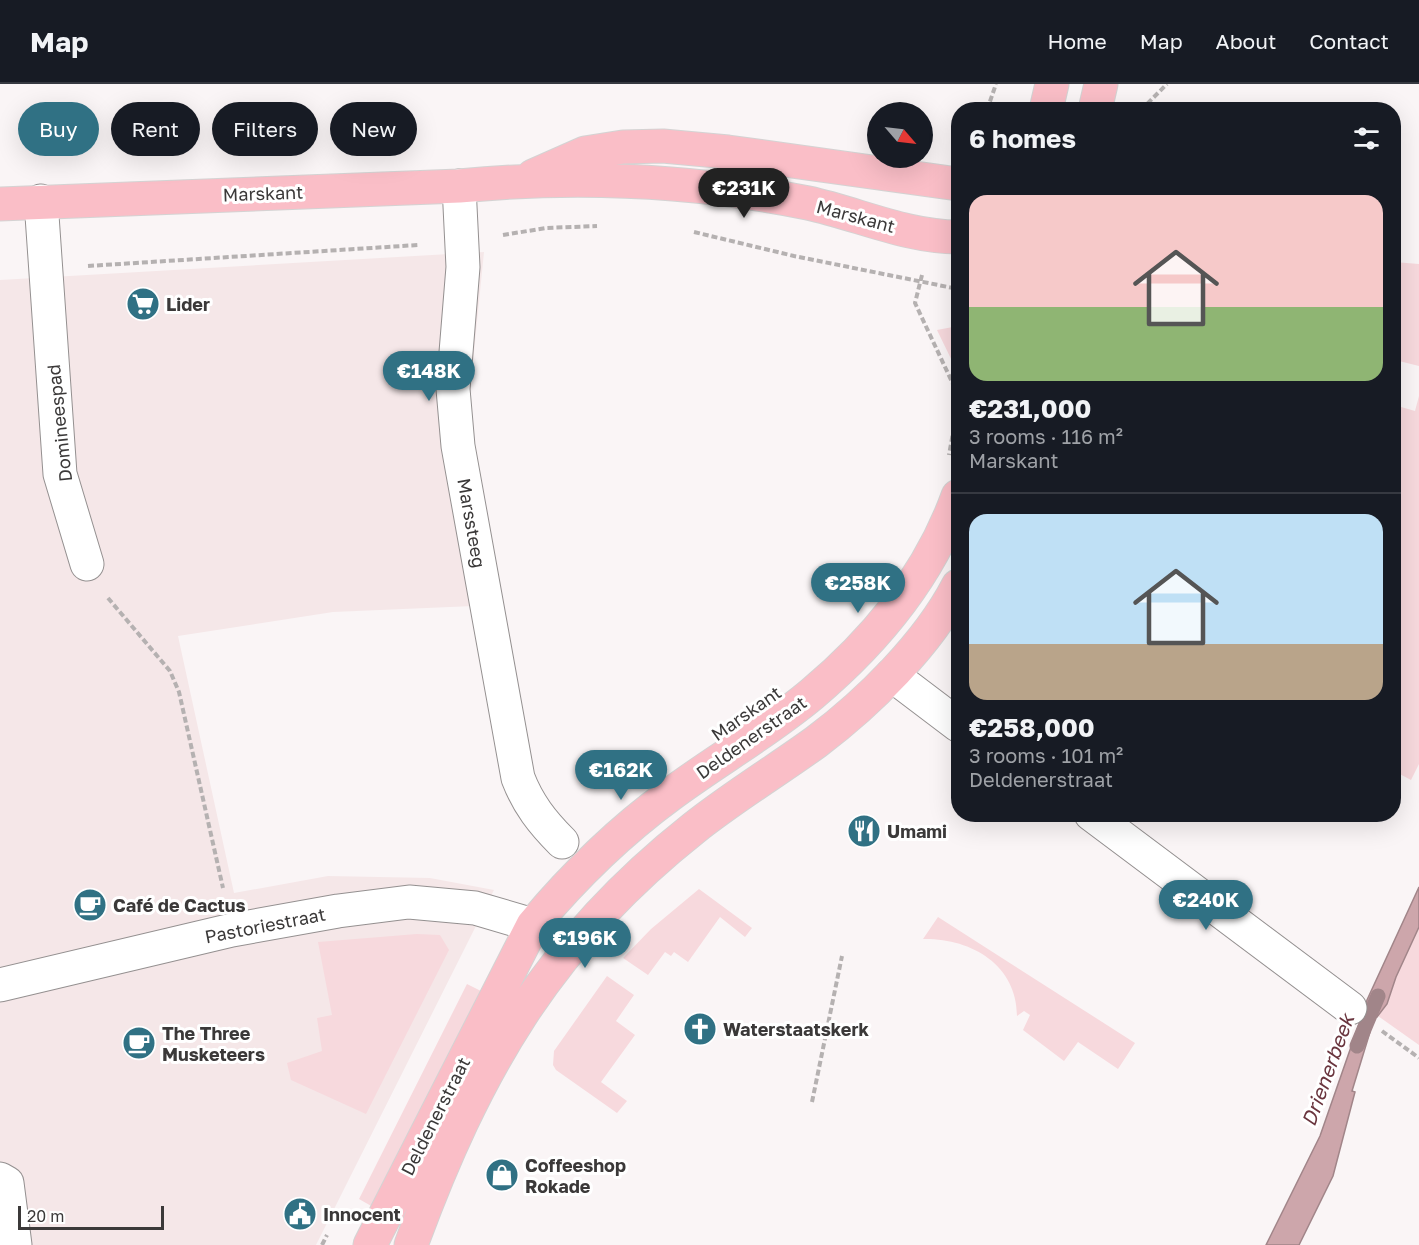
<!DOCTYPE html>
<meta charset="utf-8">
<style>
body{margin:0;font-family:"Golos Text",sans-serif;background:#20242c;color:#f1f3f6;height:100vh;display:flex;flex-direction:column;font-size:22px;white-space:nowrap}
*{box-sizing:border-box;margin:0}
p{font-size:20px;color:#9ea1a6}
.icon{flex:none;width:33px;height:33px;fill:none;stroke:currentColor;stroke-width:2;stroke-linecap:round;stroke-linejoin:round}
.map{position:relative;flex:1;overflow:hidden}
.side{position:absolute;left:951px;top:18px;width:450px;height:720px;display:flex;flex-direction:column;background:#171b24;border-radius:24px;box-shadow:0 6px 24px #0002}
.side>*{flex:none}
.banner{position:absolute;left:18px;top:18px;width:570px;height:54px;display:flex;gap:12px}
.needle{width:39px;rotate:118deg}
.controls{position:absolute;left:867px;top:18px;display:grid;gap:12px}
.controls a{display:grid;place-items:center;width:66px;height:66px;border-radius:50%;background:#171b24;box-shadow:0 6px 24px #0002;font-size:30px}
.scale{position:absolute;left:18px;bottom:15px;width:146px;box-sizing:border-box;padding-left:6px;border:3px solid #3b3939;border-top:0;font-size:16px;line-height:21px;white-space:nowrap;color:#3b3939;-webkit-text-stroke:4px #fff;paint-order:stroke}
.price{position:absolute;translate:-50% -51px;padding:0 14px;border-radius:21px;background:#307184;color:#fff;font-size:20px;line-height:39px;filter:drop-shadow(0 2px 3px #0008)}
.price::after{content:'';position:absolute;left:50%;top:36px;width:18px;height:14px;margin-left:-9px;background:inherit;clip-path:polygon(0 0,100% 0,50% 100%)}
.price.active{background:#222;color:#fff}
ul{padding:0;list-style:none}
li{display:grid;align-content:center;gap:12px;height:318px;padding:0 18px}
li+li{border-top:2px solid #363941}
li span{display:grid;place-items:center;height:186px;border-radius:18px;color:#555}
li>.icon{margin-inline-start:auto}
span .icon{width:108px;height:108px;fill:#fffc;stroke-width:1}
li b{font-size:26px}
h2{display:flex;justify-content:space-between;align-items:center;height:72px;padding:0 18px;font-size:26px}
.chip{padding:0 21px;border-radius:27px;background:#171b24;box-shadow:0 6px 24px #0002;font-size:21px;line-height:54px}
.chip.active{background:#307184;color:#fff}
header{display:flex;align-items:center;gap:36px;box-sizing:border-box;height:84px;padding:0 30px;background:#171b24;border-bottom:2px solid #363941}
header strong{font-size:28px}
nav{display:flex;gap:33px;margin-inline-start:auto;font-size:21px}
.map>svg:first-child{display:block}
</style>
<header>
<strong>Map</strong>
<nav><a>Home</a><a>Map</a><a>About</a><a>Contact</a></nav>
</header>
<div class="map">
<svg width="1419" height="1161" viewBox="0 0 1419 1161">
<rect width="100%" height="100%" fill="#faf5f6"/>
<path fill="#f5e7e8" d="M 484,168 L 470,308 L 473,378 L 497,521 L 333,528 L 178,552 L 234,809 L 328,792 L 430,794 L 494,806 L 316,1161 L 0,1161 L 0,196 Z"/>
<path fill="#f7d9dd" d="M 1394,178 L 1419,180 L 1419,282 L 1395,276 L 1394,273 Z
M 958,242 L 958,300 L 954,281 L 937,246 Z
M 1419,312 L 1419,680 L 1411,696 L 1394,687 L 1394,321 L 1415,327 Z
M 699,805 L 752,844 L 745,853 L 720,833 L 688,878 L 674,868 L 671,872 L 665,868 L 648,891 L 623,874 L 651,845 Z
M 938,833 L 1135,959 L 1118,985 L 1078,958 L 1064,977 L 1023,946 L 1030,931 L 1024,927 L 1017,932 C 1017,880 970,854 923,855 Z
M 1419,843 L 1419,961 L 1378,932 L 1387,920 L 1396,893 Z
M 417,850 L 440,851 L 449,866 L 366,1030 L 291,996 L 287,979 L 322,967 L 317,934 L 332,931 L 318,858 Z
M 607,892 L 634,911 L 616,937 L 635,951 L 601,998 L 627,1017 L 617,1029 L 556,986 L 553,981 L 554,967 Z
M 467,900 L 481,907 L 373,1123 L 359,1115 Z"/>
<path fill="#cda6ab" stroke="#a18589" stroke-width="1.5" d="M 1419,803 L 1419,843 L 1396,893 L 1387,920 L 1377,933 L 1365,924 L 1367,916 Z
M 1359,940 L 1370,948 L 1352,1007 L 1355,1008 L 1333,1092 L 1299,1161 L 1266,1161 L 1320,1052 Z"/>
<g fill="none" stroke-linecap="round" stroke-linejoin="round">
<path stroke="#a18589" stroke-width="15" d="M 1357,962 L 1378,912"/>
<g stroke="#949090" stroke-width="35">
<path id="minor" d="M 459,102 L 463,183 L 453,305 L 458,362 L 518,694 C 528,720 542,738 562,758
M 41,117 L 60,390 L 87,480
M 892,591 L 958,641
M 1091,730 L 1350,924
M 0,901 L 232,846 L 338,827 L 409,818 L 475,824 L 533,841
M 0,1095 L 7,1099 L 15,1161"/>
</g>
<g stroke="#d4d3d3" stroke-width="35">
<path id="major" d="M 1046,26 L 1052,0
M 1095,26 L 1101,0
M 533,92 L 585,69 L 623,63 L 663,62 L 728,68 L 958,100
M 0,120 L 459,102 C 574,91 694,96 808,119 C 858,130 907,153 958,153
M 370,1161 L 533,841 C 574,792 619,748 671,710 C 717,676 768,647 812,610 C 875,557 930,490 958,412
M 411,1161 C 475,987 546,861 694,744 C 733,713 776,687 816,658 C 868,619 928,560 958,502"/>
</g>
<path stroke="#b5b1b1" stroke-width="4" stroke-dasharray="6 3" stroke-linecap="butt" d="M 987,26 L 996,0
M 1141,26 L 1167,0
M 694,148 L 794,172 L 958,205
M 503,151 L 546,144 L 597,142
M 88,182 L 418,161
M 922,191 L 915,219 L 953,300 L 957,327 L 949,371
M 108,514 L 170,587 L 179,608 L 223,804
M 1382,947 L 1419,974
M 812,1018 L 842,872
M 322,1161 L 327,1151"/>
<use href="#minor" stroke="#fff" stroke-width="33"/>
<use href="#major" stroke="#fabec7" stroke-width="33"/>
</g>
<defs>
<g id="supermarket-disc" transform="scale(1.725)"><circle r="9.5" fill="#307184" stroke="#fff"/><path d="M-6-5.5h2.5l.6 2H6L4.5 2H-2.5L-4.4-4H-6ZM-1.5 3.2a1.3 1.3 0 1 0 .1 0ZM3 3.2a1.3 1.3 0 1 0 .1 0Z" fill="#fff"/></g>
<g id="restaurant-disc" transform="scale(1.725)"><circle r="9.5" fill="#307184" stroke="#fff"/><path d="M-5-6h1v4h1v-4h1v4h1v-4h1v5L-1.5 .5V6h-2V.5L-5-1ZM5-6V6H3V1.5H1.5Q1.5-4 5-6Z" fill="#fff"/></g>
<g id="cafe-disc" transform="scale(1.725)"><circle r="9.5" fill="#307184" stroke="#fff"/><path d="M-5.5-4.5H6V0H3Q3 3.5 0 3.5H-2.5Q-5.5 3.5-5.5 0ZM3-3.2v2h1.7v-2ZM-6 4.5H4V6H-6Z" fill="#fff"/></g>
<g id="church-disc" transform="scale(1.725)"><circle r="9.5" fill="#307184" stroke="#fff"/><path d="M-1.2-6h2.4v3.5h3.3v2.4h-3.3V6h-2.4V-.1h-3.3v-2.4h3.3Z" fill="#fff"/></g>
<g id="shop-disc" transform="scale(1.725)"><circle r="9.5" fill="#307184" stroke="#fff"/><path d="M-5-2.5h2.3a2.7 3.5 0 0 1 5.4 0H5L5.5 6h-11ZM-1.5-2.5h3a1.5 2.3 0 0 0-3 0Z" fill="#fff"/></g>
<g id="civic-disc" transform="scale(1.725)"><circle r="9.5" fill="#307184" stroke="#fff"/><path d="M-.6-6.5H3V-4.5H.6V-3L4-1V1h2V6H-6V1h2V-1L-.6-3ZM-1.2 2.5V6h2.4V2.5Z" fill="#fff"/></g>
</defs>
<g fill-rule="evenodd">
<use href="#supermarket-disc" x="143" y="220"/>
<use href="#restaurant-disc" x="864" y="747"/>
<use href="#cafe-disc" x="90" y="821"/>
<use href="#church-disc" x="700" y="945"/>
<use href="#cafe-disc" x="139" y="959"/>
<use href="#shop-disc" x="502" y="1091"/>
<use href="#civic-disc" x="300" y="1130"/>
</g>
<g text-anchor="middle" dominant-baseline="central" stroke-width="6" stroke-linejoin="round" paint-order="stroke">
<g font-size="18" fill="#3b3939" stroke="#fff">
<text transform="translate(263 109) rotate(-2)">Marskant</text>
<text transform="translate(856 132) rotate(15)">Marskant</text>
<text transform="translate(59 339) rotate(-96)">Domineespad</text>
<text transform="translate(472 439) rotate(80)">Marssteeg</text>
<text transform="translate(746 629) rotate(-35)">Marskant</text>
<text transform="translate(751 653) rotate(-35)">Deldenerstraat</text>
<text transform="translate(265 841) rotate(-11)">Pastoriestraat</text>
<text transform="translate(435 1032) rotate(-63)">Deldenerstraat</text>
</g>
<g font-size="18" font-weight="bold" fill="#3b3939" stroke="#fff" text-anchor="start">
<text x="166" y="220">Lider</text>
<text x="887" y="747">Umami</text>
<text x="113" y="821">Café de Cactus</text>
<text x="723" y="945">Waterstaatskerk</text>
<text x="162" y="949">The Three<tspan x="162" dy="21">Musketeers</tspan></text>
<text x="525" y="1081">Coffeeshop<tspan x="525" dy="21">Rokade</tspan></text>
<text x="323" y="1130">Innocent</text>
</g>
<g font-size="20" font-style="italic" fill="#6a353e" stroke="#fff">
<text transform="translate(1327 986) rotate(-70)">Drienerbeek</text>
</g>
</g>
</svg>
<div class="controls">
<a><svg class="needle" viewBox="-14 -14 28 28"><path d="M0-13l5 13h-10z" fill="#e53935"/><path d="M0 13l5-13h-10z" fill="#9ea1a6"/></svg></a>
</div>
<div class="scale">20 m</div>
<b class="price active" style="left:744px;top:135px">€231K</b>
<b class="price" style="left:429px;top:318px">€148K</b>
<b class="price" style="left:858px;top:530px">€258K</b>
<b class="price" style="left:621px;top:717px">€162K</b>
<b class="price" style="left:1206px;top:847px">€240K</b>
<b class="price" style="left:585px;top:885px">€196K</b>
<div class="banner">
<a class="chip active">Buy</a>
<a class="chip">Rent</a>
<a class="chip">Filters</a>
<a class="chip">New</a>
</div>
<section class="side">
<h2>6 homes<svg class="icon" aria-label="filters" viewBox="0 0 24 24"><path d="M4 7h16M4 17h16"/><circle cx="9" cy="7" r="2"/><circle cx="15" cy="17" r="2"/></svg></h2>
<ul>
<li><span style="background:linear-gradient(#f6c9c9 60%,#8fb573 0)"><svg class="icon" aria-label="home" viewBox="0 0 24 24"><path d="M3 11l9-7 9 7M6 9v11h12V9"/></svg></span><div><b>€231,000</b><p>3 rooms · 116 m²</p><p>Marskant</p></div></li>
<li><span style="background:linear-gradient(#bfe0f5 70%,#b9a48a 0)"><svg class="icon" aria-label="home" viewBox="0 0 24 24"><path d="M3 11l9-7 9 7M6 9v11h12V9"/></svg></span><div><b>€258,000</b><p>3 rooms · 101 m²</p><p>Deldenerstraat</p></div></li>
</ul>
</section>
</div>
